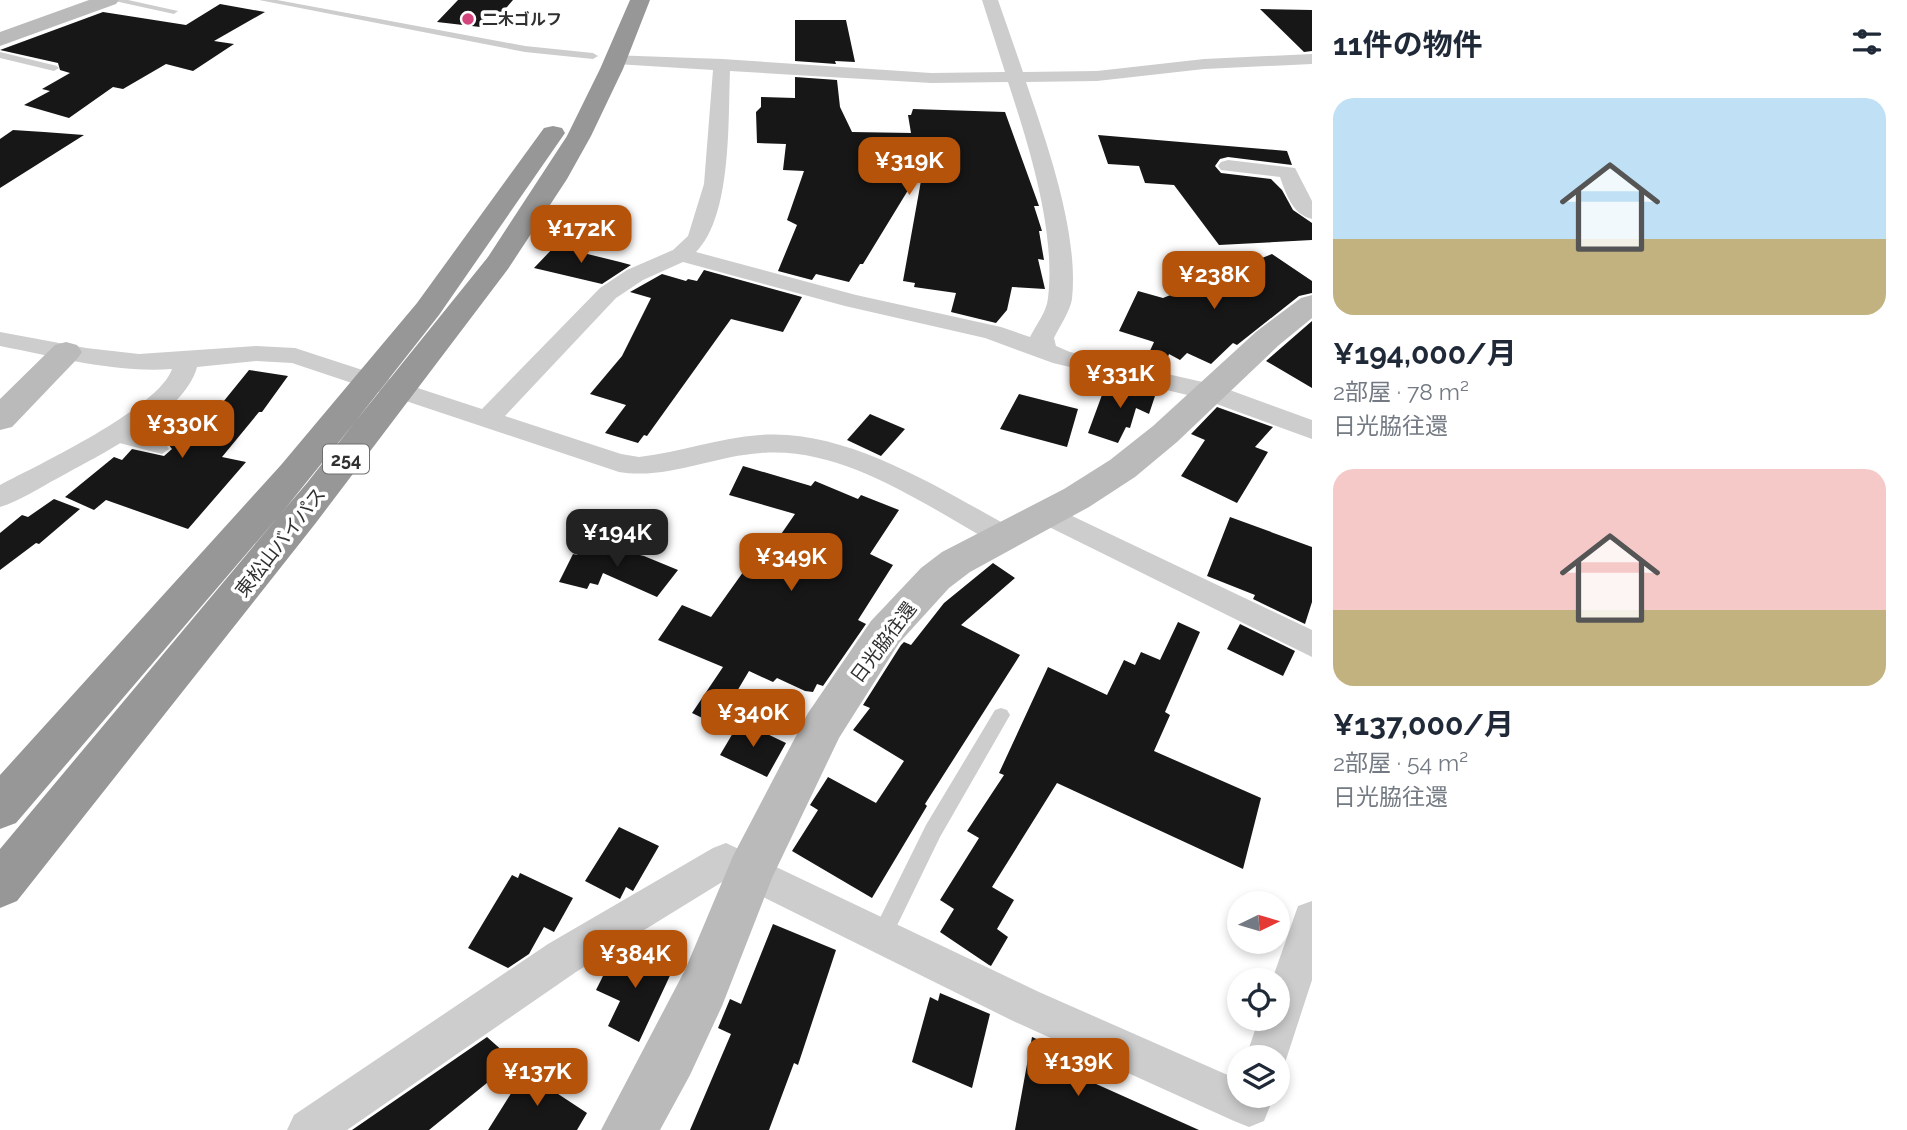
<!DOCTYPE html>
<html lang="ja">
<meta charset="utf-8">
<style>
body{margin:0;font-family:Raleway,"Noto Sans JP",sans-serif;background:#f6f6f7;color:#1f2937;height:100vh;display:flex;flex-direction:column;font-size:26px;white-space:nowrap}
*{box-sizing:border-box;margin:0}
p{font-size:23px;color:#747a83}
.icon{flex:none;width:38px;height:38px;fill:none;stroke:currentColor;stroke-width:2;stroke-linecap:round;stroke-linejoin:round}
.map{position:relative;flex:1;overflow:hidden}
.panel{display:flex;flex-direction:column;background:#fff;width:595px}
.panel>*{flex:none}
.needle{width:46px;rotate:85deg}
.tools{position:absolute;left:1227px;top:891px;display:grid;gap:14px}
.tools a{display:grid;place-items:center;width:63px;height:63px;border-radius:50%;background:#fff;box-shadow:0 4px 10px #0003;font-size:35px}
.price{position:absolute;translate:-50% -60px;padding:0 16px;border-radius:14px;background:#b45309;color:#fff;font-size:23px;line-height:46px;filter:drop-shadow(0 2px 4px #0008)}
.price::after{content:'';position:absolute;left:50%;top:42px;width:21px;height:16px;margin-left:-10px;background:inherit;clip-path:polygon(0 0,100% 0,50% 100%)}
.price.selected{background:#222;color:#fff}
ul{padding:0;list-style:none}
li{display:grid;align-content:center;gap:14px;height:371px;padding:0 21px}
li span{display:grid;place-items:center;height:217px;border-radius:21px;color:#555}
li>.icon{margin-inline-start:auto}
span .icon{width:126px;height:126px;fill:#fffc;stroke-width:1}
li b{font-size:30px}
h2{display:flex;justify-content:space-between;align-items:center;height:84px;padding:0 21px;font-size:30px}
main{display:flex;flex:1;min-height:0}
.map>svg:first-child{display:block}
</style>
<main>
<div class="map">
<svg width="1312" height="1130" viewBox="0 0 1312 1130">
<rect width="100%" height="100%" fill="#fff"/>
<path fill="#171717" d="M 458,0 L 513,0 L 489,28 L 437,22 Z
M 220,4 L 265,12 L 214,41 L 234,44 L 193,71 L 166,64 L 123,89 L 113,87 L 69,118 L 24,105 L 50,91 L 42,89 L 70,73 L 60,70 L 58,63 L 0,50 L 103,12 L 186,25 Z
M 1260,9 L 1312,10 L 1312,51 L 1304,52 Z
M 795,20 L 846,20 L 855,62 L 835,61 L 836,64 L 795,61 Z
M 795,77 L 837,80 L 840,107 L 852,132 L 911,133 L 908,115 L 911,115 L 913,109 L 1005,112 L 1039,206 L 1034,206 L 1042,231 L 1039,231 L 1044,260 L 1038,259 L 1045,289 L 1012,287 L 1007,310 L 996,323 L 951,312 L 956,293 L 914,287 L 915,283 L 903,281 L 924,164 L 863,264 L 860,264 L 849,282 L 816,274 L 812,280 L 778,271 L 797,225 L 787,220 L 804,171 L 783,170 L 786,144 L 757,143 L 756,112 L 761,107 L 761,97 L 795,98 Z
M 13,130 L 44,132 L 84,135 L 0,188 L 0,139 Z
M 1098,135 L 1287,151 L 1292,165 L 1228,157 L 1220,159 L 1215,166 L 1221,173 L 1271,179 L 1282,190 L 1293,210 L 1312,223 L 1312,240 L 1219,245 L 1174,185 L 1145,183 L 1139,166 L 1108,164 Z
M 555,246 L 620,262 L 631,265 L 602,284 L 534,268 Z
M 1272,254 L 1312,281 L 1312,293 L 1299,296 L 1237,345 L 1233,343 L 1211,364 L 1187,353 L 1180,360 L 1169,354 L 1163,370 L 1143,366 L 1154,342 L 1119,331 L 1138,291 L 1163,298 Z
M 704,270 L 802,297 L 783,332 L 731,319 L 647,436 L 644,435 L 638,443 L 605,433 L 626,405 L 590,394 L 622,356 L 651,298 L 630,292 L 662,274 L 686,281 L 688,279 L 697,281 Z
M 1312,321 L 1312,388 L 1266,361 Z
M 249,370 L 288,376 L 262,412 L 259,412 L 222,457 L 246,462 L 188,529 L 106,500 L 94,510 L 65,497 L 114,457 L 122,460 L 132,449 L 164,456 L 172,449 L 169,445 L 143,437 L 159,420 L 202,428 Z
M 1106,384 L 1131,391 L 1134,385 L 1157,390 L 1149,414 L 1136,408 L 1130,428 L 1126,427 L 1118,443 L 1088,433 Z
M 1019,394 L 1078,409 L 1067,447 L 1000,429 Z
M 1217,407 L 1273,427 L 1255,447 L 1268,452 L 1237,503 L 1181,476 L 1205,440 L 1191,434 Z
M 870,414 L 905,429 L 881,456 L 847,440 Z
M 743,466 L 811,486 L 815,481 L 858,499 L 861,495 L 899,510 L 870,554 L 893,565 L 858,620 L 866,624 L 823,686 L 817,684 L 813,692 L 805,691 L 777,678 L 773,682 L 749,671 L 717,725 L 692,713 L 723,667 L 658,640 L 682,605 L 711,617 L 746,568 L 755,572 L 795,514 L 729,495 Z
M 54,499 L 80,509 L 39,544 L 36,543 L 0,570 L 0,533 L 22,515 L 28,517 Z
M 1230,517 L 1312,547 L 1312,602 L 1305,624 L 1253,599 L 1255,595 L 1207,576 Z
M 592,543 L 644,556 L 678,570 L 657,597 L 603,573 L 598,585 L 590,583 L 587,589 L 559,582 L 573,554 L 577,555 L 582,547 L 589,549 Z
M 993,563 L 1015,578 L 961,625 L 1020,655 L 925,804 L 927,806 L 872,898 L 792,851 L 818,810 L 810,805 L 828,777 L 876,803 L 904,761 L 853,730 L 870,708 L 863,705 L 901,645 L 904,642 L 911,645 L 944,603 Z
M 1178,622 L 1200,632 L 1165,712 L 1170,715 L 1154,751 L 1261,798 L 1243,869 L 1057,783 L 992,887 L 1014,900 L 997,929 L 1008,937 L 991,966 L 989,965 L 940,932 L 954,909 L 940,900 L 979,838 L 967,831 L 1004,775 L 999,773 L 1048,667 L 1107,695 L 1124,660 L 1135,665 L 1141,652 L 1160,660 Z
M 1240,624 L 1295,651 L 1283,676 L 1227,649 Z
M 740,721 L 786,743 L 767,777 L 720,755 Z
M 619,827 L 659,846 L 633,891 L 626,887 L 620,899 L 585,881 Z
M 520,873 L 573,898 L 554,932 L 544,927 L 529,954 L 508,968 L 468,948 L 512,875 L 518,878 Z
M 773,924 L 836,950 L 798,1065 L 794,1063 L 769,1130 L 690,1130 L 731,1034 L 718,1028 L 730,999 L 741,1004 Z
M 628,945 L 674,967 L 639,1042 L 608,1026 L 620,1001 L 596,990 L 609,964 L 617,967 Z
M 940,993 L 990,1014 L 972,1088 L 912,1062 L 930,997 L 938,1001 Z
M 487,1037 L 514,1061 L 429,1130 L 352,1130 Z
M 1032,1037 L 1088,1060 L 1085,1079 L 1199,1130 L 1015,1130 Z
M 527,1068 L 548,1082 L 546,1086 L 587,1113 L 577,1130 L 488,1130 Z"/>
<g fill="none" stroke-linecap="round" stroke-linejoin="round">
<path fill="#cdcdcd" fill-rule="evenodd" d="M 110,0 L 128,0 L 178,11 L 174,14 Z
M 259,0 L 277,0 L 525,46 L 593,53 L 598,56 L 593,59 L 525,52 Z
M 0,52 L 57,66 L 59,68 L 54,71 L 0,58 Z
M 109,431 L 167,446 L 169,449 L 162,454 L 104,439 L 102,436 Z
M 1001,708 L 1007,710 L 1010,715 L 940,837 L 888,944 L 881,947 L 874,944 L 871,937 L 874,930 L 926,825 L 995,710 Z"/>
<path fill="#cdcdcd" fill-rule="evenodd" d="M 982,0 L 998,0 L 1023,72 L 1097,71 L 1204,59 L 1312,54 L 1312,64 L 1204,69 L 1097,81 L 1026,82 C 1047,144 1079,233 1072,299 C 1070,311 1060,326 1054,338 L 1056,346 L 1070,352 L 1216,385 L 1312,420 L 1312,439 L 1200,398 L 1053,363 L 985,338 L 845,306 L 683,262 L 643,280 L 616,298 L 505,416 L 621,454 L 639,457 C 680,452 719,438 760,435 C 846,428 939,488 1012,528 L 1017,535 L 1012,542 L 1002,546 L 992,542 C 923,504 843,446 761,453 C 713,456 667,480 619,472 L 292,363 L 256,361 L 197,367 C 185,414 98,456 58,478 C 39,488 20,501 0,507 L 0,485 C 38,465 159,408 172,369 C 113,373 57,357 0,346 L 0,332 L 86,348 L 139,354 L 256,346 L 295,348 L 482,409 L 600,288 L 627,270 L 673,250 L 688,236 L 704,184 L 713,70 L 616,64 L 607,59 L 610,55 L 722,59 L 931,73 L 1005,72 ZM 730,71 L 931,83 L 1008,82 C 1029,146 1056,231 1048,298 C 1047,311 1036,325 1030,337 L 1001,327 L 856,295 L 696,252 C 732,216 728,121 730,71 Z
M 1228,160 L 1295,168 L 1312,201 L 1312,219 C 1293,215 1286,194 1280,177 L 1221,170 L 1218,166 L 1221,162 Z
M 1047,504 L 1312,630 L 1312,657 L 1037,521 L 1033,514 L 1037,507 Z
M 726,843 L 1039,992 L 1239,1080 L 1239,1096 L 1274,1096 L 1264,1121 L 1249,1127 L 1234,1121 L 1011,1020 L 727,879 L 576,972 L 347,1130 L 287,1130 L 294,1115 L 548,944 L 713,848 Z
M 1312,901 L 1312,980 L 1282,1072 L 1278,1074 L 1278,1057 L 1246,1057 L 1259,1018 L 1278,1018 L 1278,980 L 1272,980 L 1298,906 Z"/>
<path fill="#bababa" fill-rule="evenodd" d="M 89,0 L 119,0 L 116,4 L 0,46 L 0,32 Z
M 1312,295 L 1312,318 L 1279,345 L 1177,442 L 1135,477 L 1089,507 L 970,572 L 949,588 L 899,643 L 839,738 L 772,878 L 722,1006 L 690,1075 L 660,1130 L 601,1130 L 685,970 L 733,856 L 808,713 L 871,621 L 921,568 L 942,552 L 1064,489 L 1110,460 L 1153,426 L 1257,331 L 1301,298 Z
M 66,342 L 77,345 L 82,352 L 77,359 L 12,427 L 0,430 L 0,399 L 55,345 Z"/>
<path fill="#979797" fill-rule="evenodd" d="M 630,0 L 650,0 L 623,69 L 591,136 L 567,179 L 508,269 L 315,524 L 17,901 L 0,908 L 0,849 L 288,505 L 488,257 L 567,136 L 600,69 Z
M 553,126 L 562,128 L 565,133 L 439,315 L 307,483 L 16,823 L 0,829 L 0,775 L 281,465 L 417,303 L 544,128 Z"/>
</g>
<circle fill="#d4447c" stroke="#fff" stroke-width="2.5" cx="468" cy="19" r="7"/>
<g text-anchor="middle" dominant-baseline="central" stroke-width="7" stroke-linejoin="round" paint-order="stroke">
<g font-size="16" font-weight="bold" fill="#303030" stroke="#fff" text-anchor="start">
<text x="482" y="19">二木ゴルフ</text>
</g>
<rect fill="#fff" stroke="#6e6e6e" stroke-width="2" x="323" y="444.5" width="46" height="29" rx="5"/>
<g font-size="18" font-weight="bold" fill="#303030">
<text x="346" y="459">254</text>
</g>
<g font-size="19" fill="#303030" stroke="#fff">
<text transform="translate(280 542) rotate(-52)">東松山バイパス</text>
<text transform="translate(883 642) rotate(-53)">日光脇往還</text>
</g>
</g>
</svg>
<div class="tools">
<a><svg class="needle" viewBox="-14 -14 28 28"><path d="M0-13l5 13h-10z" fill="#e53935"/><path d="M0 13l5-13h-10z" fill="#747a83"/></svg></a>
<a><svg class="icon" aria-label="locate" viewBox="0 0 24 24"><circle cx="12" cy="12" r="6"/><path d="M12 2v4M12 18v4M2 12h4M18 12h4"/></svg></a>
<a><svg class="icon" aria-label="layers" viewBox="0 0 24 24"><path d="M12 4l9 5-9 5-9-5zM3 14l9 5 9-5"/></svg></a>
</div>
<b class="price" style="left:909px;top:197px">¥319K</b>
<b class="price" style="left:581px;top:265px">¥172K</b>
<b class="price" style="left:1214px;top:311px">¥238K</b>
<b class="price" style="left:1120px;top:410px">¥331K</b>
<b class="price" style="left:182px;top:460px">¥330K</b>
<b class="price selected" style="left:617px;top:569px">¥194K</b>
<b class="price" style="left:791px;top:593px">¥349K</b>
<b class="price" style="left:753px;top:749px">¥340K</b>
<b class="price" style="left:635px;top:990px">¥384K</b>
<b class="price" style="left:1078px;top:1098px">¥139K</b>
<b class="price" style="left:537px;top:1108px">¥137K</b>
</div>
<section class="panel">
<h2>11件の物件<svg class="icon" aria-label="filters" viewBox="0 0 24 24"><path d="M4 7h16M4 17h16"/><circle cx="9" cy="7" r="2"/><circle cx="15" cy="17" r="2"/></svg></h2>
<ul>
<li><span style="background:linear-gradient(#bfe0f5 65%,#c2b280 0)"><svg class="icon" aria-label="home" viewBox="0 0 24 24"><path d="M3 11l9-7 9 7M6 9v11h12V9"/></svg></span><div><b>¥194,000/月</b><p>2部屋 · 78 m²</p><p>日光脇往還</p></div></li>
<li><span style="background:linear-gradient(#f6c9c9 65%,#c2b280 0)"><svg class="icon" aria-label="home" viewBox="0 0 24 24"><path d="M3 11l9-7 9 7M6 9v11h12V9"/></svg></span><div><b>¥137,000/月</b><p>2部屋 · 54 m²</p><p>日光脇往還</p></div></li>
</ul>
</section>
</main>
